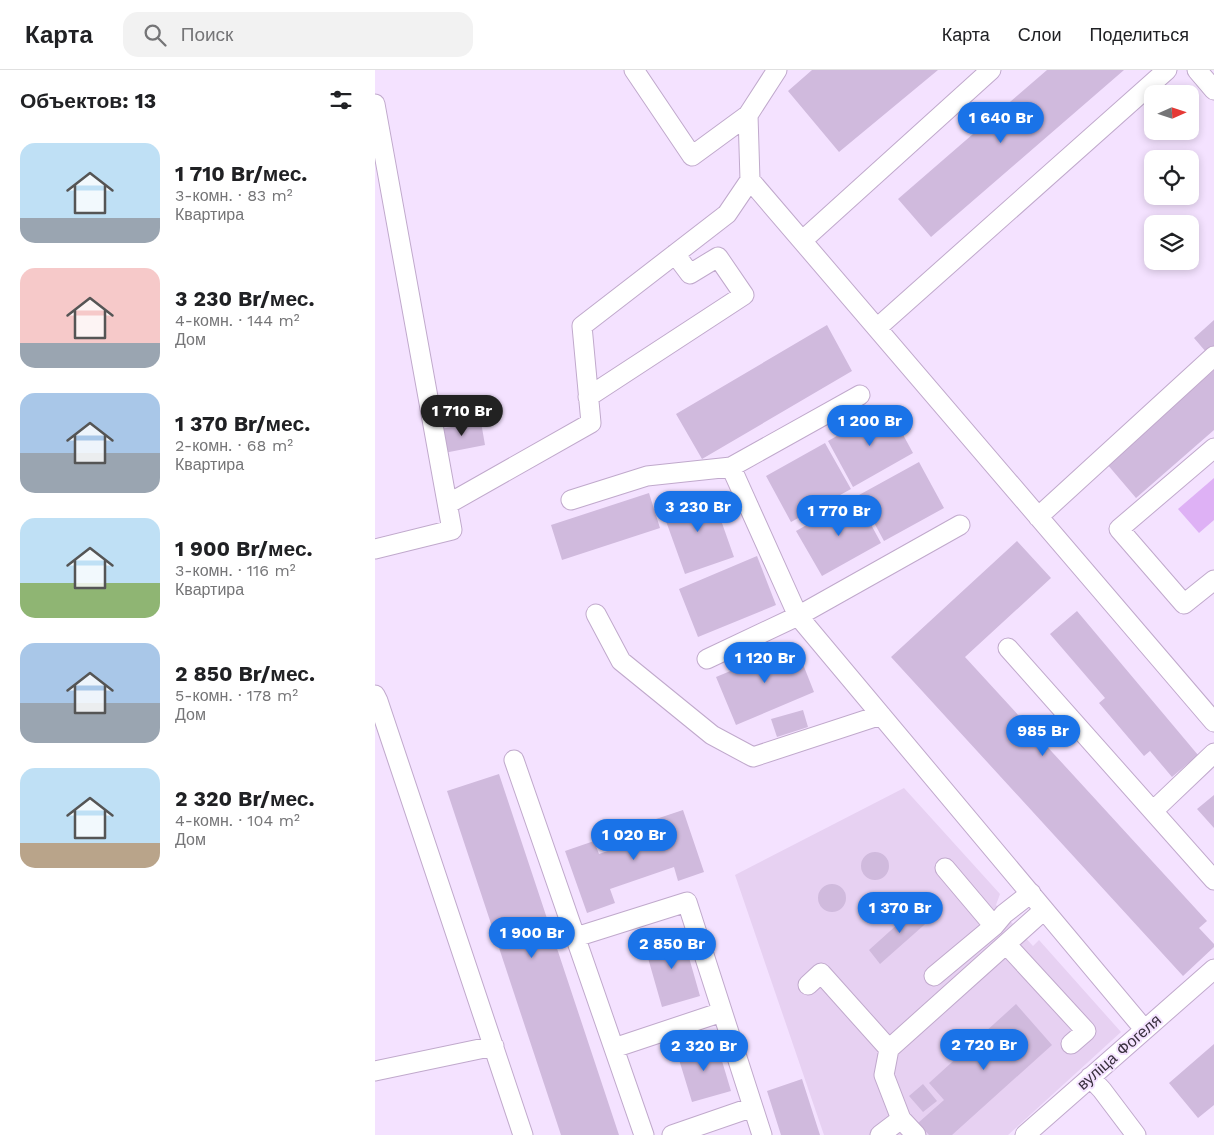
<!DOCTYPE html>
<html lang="ru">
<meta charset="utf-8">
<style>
body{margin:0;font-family:"Work Sans",sans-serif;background:#f2f2f2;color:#202124;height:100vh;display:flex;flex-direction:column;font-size:19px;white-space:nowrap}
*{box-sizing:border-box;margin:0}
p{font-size:16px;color:#757577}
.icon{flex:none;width:28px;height:28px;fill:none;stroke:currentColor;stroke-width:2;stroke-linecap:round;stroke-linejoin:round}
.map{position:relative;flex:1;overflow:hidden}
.panel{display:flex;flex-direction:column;background:#fff;width:375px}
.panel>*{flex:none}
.needle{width:32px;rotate:87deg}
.controls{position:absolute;left:769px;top:15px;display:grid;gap:10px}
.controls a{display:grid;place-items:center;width:55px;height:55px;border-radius:10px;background:#fff;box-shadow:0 2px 8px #0003;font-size:25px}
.price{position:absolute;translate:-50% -42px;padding:0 11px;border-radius:18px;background:#1a73e8;color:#fff;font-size:16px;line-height:32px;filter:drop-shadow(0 1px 2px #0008)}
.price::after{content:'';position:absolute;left:50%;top:30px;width:15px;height:11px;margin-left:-8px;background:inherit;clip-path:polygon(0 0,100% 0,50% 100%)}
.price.selected{background:#222;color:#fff}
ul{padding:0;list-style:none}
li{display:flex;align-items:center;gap:15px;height:125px;padding:0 20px}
li span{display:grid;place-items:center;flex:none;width:140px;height:100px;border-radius:15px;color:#555}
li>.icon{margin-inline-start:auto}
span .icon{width:60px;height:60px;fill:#fffc;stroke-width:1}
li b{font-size:21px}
h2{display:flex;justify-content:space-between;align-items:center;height:60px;padding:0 20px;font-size:21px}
header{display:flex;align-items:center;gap:30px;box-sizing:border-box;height:70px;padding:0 25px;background:#fff;border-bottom:1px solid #e0e0e0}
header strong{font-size:24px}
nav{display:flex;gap:28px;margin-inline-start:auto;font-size:18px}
.search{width:350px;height:45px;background:#f2f2f2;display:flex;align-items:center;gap:12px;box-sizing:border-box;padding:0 18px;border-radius:15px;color:#757577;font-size:19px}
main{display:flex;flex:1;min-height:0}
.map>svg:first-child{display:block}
</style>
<header>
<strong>Карта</strong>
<div class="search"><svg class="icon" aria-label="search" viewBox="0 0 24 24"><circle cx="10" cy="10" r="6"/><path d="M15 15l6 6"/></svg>Поиск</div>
<nav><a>Карта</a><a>Слои</a><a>Поделиться</a></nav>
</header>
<main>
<section class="panel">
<h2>Объектов: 13<svg class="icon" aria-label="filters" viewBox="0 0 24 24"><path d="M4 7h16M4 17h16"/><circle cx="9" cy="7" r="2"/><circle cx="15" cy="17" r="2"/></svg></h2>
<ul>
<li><span style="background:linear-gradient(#bfe0f5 75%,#9aa5b1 0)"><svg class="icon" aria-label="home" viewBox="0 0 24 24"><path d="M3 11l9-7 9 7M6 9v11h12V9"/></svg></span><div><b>1 710 Br/мес.</b><p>3-комн. · 83 m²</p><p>Квартира</p></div></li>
<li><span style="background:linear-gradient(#f6c9c9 75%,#9aa5b1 0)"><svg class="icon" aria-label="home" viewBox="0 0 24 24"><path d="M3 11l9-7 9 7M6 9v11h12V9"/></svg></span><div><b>3 230 Br/мес.</b><p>4-комн. · 144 m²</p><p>Дом</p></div></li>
<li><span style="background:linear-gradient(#a9c7e8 60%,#9aa5b1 0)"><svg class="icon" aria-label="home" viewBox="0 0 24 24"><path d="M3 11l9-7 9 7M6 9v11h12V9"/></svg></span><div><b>1 370 Br/мес.</b><p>2-комн. · 68 m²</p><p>Квартира</p></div></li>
<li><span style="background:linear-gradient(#bfe0f5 65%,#8fb573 0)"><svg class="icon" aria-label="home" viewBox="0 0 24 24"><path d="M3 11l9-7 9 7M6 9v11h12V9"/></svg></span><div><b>1 900 Br/мес.</b><p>3-комн. · 116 m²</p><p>Квартира</p></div></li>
<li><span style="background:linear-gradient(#a9c7e8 60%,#9aa5b1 0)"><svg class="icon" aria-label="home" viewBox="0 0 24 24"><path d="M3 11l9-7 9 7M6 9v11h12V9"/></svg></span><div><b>2 850 Br/мес.</b><p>5-комн. · 178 m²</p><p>Дом</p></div></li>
<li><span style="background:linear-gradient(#bfe0f5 75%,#b9a48a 0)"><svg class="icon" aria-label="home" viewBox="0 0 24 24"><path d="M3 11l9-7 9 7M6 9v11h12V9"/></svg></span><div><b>2 320 Br/мес.</b><p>4-комн. · 104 m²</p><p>Дом</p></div></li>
</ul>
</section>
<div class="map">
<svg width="839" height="1065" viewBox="0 0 839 1065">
<rect width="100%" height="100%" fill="#f4e2ff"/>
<path fill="#e7d1f2" d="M 529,718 L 625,824 L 621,835 L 629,844 L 658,876 L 664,870 L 746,962 L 633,1065 L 449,1065 L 360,805 Z"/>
<path fill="#deb1f5" d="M 839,408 L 839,450 L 824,463 L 803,439 Z"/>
<path fill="#d0badd" d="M 437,0 L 563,0 L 464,82 L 413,21 Z
M 672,0 L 749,0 L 556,167 L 523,129 Z
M 839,250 L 839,276 L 831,282 L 819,268 Z
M 452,255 L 477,301 L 327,389 L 301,344 Z
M 839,300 L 839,360 L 761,428 L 732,394 Z
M 513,337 L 538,383 L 478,417 L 453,371 Z
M 106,352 L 110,375 L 69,383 L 65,359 Z
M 450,373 L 476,419 L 416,452 L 391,406 Z
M 544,392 L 569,438 L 509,471 L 484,425 Z
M 336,422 L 359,487 L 310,504 L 287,440 Z
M 274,423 L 285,458 L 187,490 L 176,455 Z
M 481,427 L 506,473 L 447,506 L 421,461 Z
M 642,471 L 676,508 L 590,587 L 832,851 L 824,858 L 839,874 L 839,877 L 808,906 L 516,587 Z
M 382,486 L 401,535 L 323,567 L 304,519 Z
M 702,541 L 823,685 L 797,707 L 775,681 L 769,686 L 724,633 L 730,628 L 675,564 Z
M 420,574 L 439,622 L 361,655 L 341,607 Z
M 428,640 L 433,657 L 402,667 L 396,649 Z
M 124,704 L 244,1065 L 186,1065 L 72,721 Z
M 839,725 L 839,758 L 822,739 Z
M 308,740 L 329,802 L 303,811 L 299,797 L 235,819 L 240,833 L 212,843 L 190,781 L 219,771 L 224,784 L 285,763 L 281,749 Z
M486 796a14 14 0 1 1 28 0a14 14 0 1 1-28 0Z
M443 828a14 14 0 1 1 28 0a14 14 0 1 1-28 0Z
M 545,834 L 557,848 L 505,894 L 494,880 Z
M 307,863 L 325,926 L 287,937 L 269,874 Z
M 641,934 L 677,975 L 577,1065 L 554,1065 L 543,1053 L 569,1030 L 554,1013 Z
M 341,971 L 356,1021 L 317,1032 L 302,983 Z
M 839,974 L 839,1035 L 823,1048 L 794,1013 Z
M 427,1009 L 445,1065 L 406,1065 L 392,1021 Z
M 548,1014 L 562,1031 L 548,1042 L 534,1026 Z"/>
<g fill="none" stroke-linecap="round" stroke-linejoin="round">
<g stroke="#c0a9cc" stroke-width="21">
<path id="minor" d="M 822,0 L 839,20
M 0,34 L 77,460 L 0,479
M 373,45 L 402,0
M 375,110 L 839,652
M 428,170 L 616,0
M 502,258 L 792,0
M 485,325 L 356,397 L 423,546 L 585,455
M 213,327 L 369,225 L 343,187 L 315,204 L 300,184
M 839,378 L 744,459 L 809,534 L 839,510
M 196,430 L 272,406 L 356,397
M 73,434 L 216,353 L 207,256 L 352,144 L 375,110 L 373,45 L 317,86 L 259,0
M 663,447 L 839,286
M 221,544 L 246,591 L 337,665 L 378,687 L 506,645
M 633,578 L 839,810
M 332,589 L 423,546 L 769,959
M 0,625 L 3,631 L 148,1065
M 139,690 L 269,1065
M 778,741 L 839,683
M 570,798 L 619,856
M 201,867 L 312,832 L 387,1065
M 631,874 L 711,961 L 696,974
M 559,906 L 619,856 L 629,844 L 656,823
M 433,915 L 446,903 L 514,979 L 669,840
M 239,978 L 347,942
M 514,979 L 509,1005 L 526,1049 L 541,1065
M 0,1001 L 119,976
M 715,1007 L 727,1020 L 761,1065
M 297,1065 L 378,1037
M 505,1065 L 526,1049
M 650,1065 L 839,899"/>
</g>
<use href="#minor" stroke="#fff" stroke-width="19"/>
</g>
<g text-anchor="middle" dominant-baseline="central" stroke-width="4" stroke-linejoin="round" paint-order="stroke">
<g font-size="16" fill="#39303e" stroke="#f4e2ff">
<text transform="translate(744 982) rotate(-41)">вуліца Фогеля</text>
</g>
</g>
</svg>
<div class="controls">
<a><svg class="needle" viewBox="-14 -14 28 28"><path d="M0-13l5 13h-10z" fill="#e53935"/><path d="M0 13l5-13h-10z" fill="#757577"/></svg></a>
<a><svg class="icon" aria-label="locate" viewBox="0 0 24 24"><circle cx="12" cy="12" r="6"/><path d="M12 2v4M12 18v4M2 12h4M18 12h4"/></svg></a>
<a><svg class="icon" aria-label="layers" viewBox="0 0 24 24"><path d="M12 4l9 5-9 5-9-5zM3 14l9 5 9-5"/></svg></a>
</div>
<b class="price" style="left:626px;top:74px">1 640 Br</b>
<b class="price selected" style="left:87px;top:367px">1 710 Br</b>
<b class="price" style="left:495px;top:377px">1 200 Br</b>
<b class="price" style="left:323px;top:463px">3 230 Br</b>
<b class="price" style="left:464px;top:467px">1 770 Br</b>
<b class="price" style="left:390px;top:614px">1 120 Br</b>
<b class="price" style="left:668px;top:687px">985 Br</b>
<b class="price" style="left:259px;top:791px">1 020 Br</b>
<b class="price" style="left:525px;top:864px">1 370 Br</b>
<b class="price" style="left:157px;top:889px">1 900 Br</b>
<b class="price" style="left:297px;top:900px">2 850 Br</b>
<b class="price" style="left:609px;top:1001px">2 720 Br</b>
<b class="price" style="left:329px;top:1002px">2 320 Br</b>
</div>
</main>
